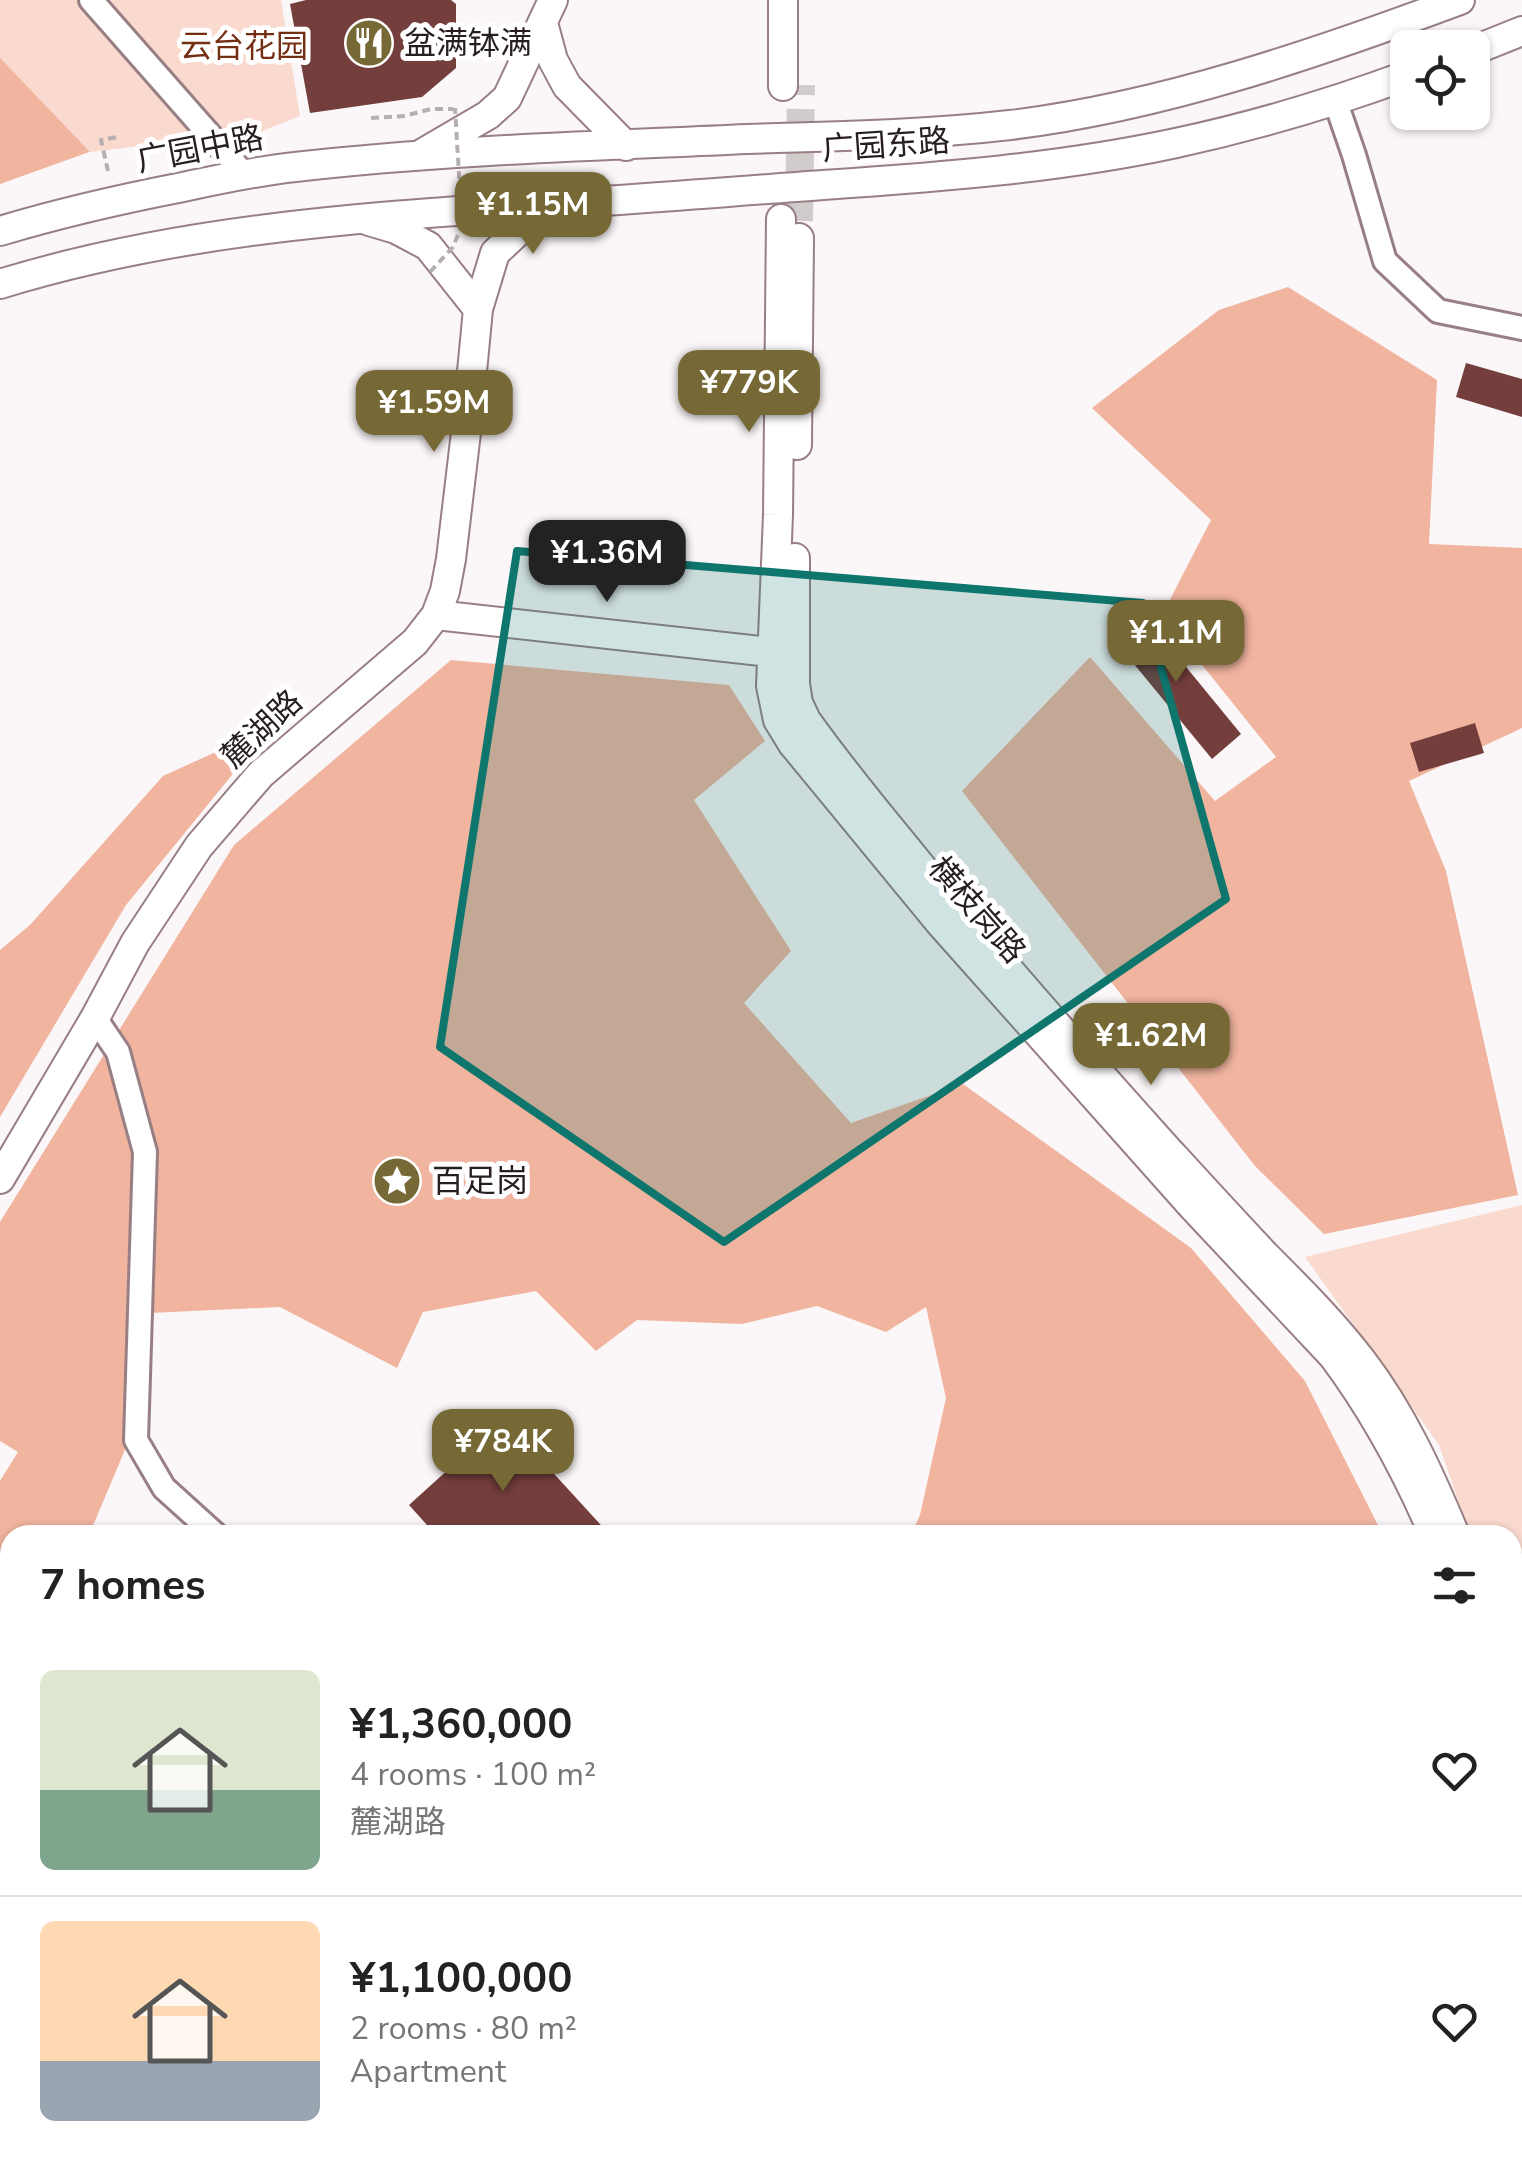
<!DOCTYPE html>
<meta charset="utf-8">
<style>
body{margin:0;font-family:"Nunito Sans","Noto Sans SC",sans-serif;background:#f2f2f2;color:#222;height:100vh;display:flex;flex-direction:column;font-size:38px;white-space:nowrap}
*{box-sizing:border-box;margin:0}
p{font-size:32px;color:#767676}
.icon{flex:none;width:55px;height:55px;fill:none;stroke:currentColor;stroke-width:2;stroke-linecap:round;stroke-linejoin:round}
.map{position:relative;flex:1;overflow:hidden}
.sheet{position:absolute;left:0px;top:1525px;width:1522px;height:642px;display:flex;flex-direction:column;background:#fff;border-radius:30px 30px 0 0;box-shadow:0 2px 8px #0004}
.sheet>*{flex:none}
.buttons{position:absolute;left:1390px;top:30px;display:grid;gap:20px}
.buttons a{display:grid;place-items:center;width:100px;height:100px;border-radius:15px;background:#fff;box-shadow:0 2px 8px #0004;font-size:50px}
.price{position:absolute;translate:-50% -85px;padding:0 22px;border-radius:20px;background:#766936;color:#fff;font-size:32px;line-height:65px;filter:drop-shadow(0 2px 5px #0008)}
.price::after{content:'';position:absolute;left:50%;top:60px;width:30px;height:22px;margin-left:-15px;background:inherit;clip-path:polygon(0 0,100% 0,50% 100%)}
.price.current{background:#222;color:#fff}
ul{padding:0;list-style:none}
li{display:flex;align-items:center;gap:30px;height:250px;padding:0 40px}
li+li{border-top:2px solid #e0e0e0}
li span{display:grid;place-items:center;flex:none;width:280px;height:200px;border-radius:15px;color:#555}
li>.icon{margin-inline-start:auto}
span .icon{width:120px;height:120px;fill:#fffc;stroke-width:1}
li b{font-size:42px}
h2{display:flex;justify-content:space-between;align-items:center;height:120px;padding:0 40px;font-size:42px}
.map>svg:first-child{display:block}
</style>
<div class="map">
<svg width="1522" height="2166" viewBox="0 0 1522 2166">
<rect width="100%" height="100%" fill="#fbf6f7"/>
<path fill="#fadace" d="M 0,0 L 281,0 L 300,116 L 260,132 L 89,152 L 0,184 Z
M 1522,1205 L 1522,1752 L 1512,1671 L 1512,1535 L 1470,1535 L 1439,1445 L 1305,1257 Z"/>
<path fill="#f0b49f" d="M 0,58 L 89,151 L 89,152 L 0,184 Z
M 1288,287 L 1437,380 L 1429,544 L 1522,548 L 1522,728 L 1409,781 L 1446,871 L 1518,1195 L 1324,1234 L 1255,1166 L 962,791 L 1090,657 L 1215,801 L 1276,757 L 1162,615 L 1211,520 L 1092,408 L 1219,310 Z
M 451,660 L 729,685 L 765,741 L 694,800 L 791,951 L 744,1003 L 851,1123 L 963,1084 L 1191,1248 L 1305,1381 L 1383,1535 L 911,1535 L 920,1515 L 946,1398 L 926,1307 L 886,1332 L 817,1306 L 742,1324 L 637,1320 L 596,1351 L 536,1291 L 423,1312 L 397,1368 L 280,1307 L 129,1314 L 127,1445 L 89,1535 L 10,1535 L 10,1887 L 0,1892 L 0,1481 L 18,1452 L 0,1441 L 0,1222 L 234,845 Z
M 229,746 L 236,770 L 126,905 L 0,1117 L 0,950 L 30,925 L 163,776 Z
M 373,2158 L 643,2158 L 646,2166 L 590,2166 L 587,2158 L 551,2166 L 381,2166 Z
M 1195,2158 L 1448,2158 L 1448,2166 L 1197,2166 Z"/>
<path fill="#743e3d" d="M 306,0 L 451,0 L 456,4 L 456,68 L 422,97 L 310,113 L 290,4 Z
M 1466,363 L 1522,379 L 1522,417 L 1456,397 Z
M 1141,612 L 1241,734 L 1212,759 L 1111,636 Z
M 1475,723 L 1484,753 L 1419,772 L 1410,743 Z
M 504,1419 L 610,1535 L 436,1535 L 409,1505 Z"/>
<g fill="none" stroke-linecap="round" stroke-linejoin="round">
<path stroke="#d1cbcc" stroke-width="28" stroke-dasharray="28 14" stroke-linecap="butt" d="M 799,221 L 801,85"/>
<g stroke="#987f84" stroke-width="28">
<path id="minor" d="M 91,0 L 245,175
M 1335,100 L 1354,155 L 1385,261 L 1438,311 L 1522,328
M 95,1018 L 118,1052 L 145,1152 L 136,1440 L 164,1488 L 216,1535
M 0,1816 L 10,1835
M 7,1932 L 10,1927
M 1,2064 L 10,2094
M 1048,2158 L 1051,2166
M 25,2166 L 150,2159 L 173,2162"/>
</g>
<g stroke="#987f84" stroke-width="32">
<path id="major" d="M 543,23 L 553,60 L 567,86 L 626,146
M 1472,51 L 1522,31
M 783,86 L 783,0
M 423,153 L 488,115 L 507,98 L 553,0
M 781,219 L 778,515 L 771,686 L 778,720 L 792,743 L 941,924 L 1193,1207 L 1333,1356 C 1374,1411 1407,1472 1434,1535
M 369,221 L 396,229 L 428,246 L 478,309
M 0,231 C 60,213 121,199 183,187 C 220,179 257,171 295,167 C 444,150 597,146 747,139 C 834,136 923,135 1010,125 C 1161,107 1318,53 1460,0
M 0,284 C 172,231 351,218 529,206 C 627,200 725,192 823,185 C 941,177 1060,168 1176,143 C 1255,126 1332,103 1408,75
M 797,445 L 799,238
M 795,558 L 795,684 L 798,703 L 806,720 C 844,774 887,824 928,875 C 1006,968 1086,1059 1167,1149 C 1200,1185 1232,1220 1265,1255 C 1299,1289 1333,1323 1362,1361 C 1402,1413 1430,1475 1455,1535
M 436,615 L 788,654
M 0,1179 L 95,1018 L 135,943 L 199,846 L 261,774 L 415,642 L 436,615 L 445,591 L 451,559 L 467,424 L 478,309 L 495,253 L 528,222 L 555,213
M 1512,1772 C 1518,1851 1518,1929 1512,2008
M 1483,2166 L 1484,2158"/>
</g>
<path stroke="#b6afb1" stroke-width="4" stroke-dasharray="8 5" stroke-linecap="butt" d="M 371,118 L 404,116 L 431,109 L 453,109
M 108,171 L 101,140 L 117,137
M 0,1729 L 3,1769 L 10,1794"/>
<use href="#minor" stroke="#fff" stroke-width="22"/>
<use href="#major" stroke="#fff" stroke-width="28"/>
<path stroke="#b6afb1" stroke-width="4" stroke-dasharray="8 5" stroke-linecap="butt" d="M 430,272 L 453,247 L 462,225 L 455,108"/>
</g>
<path fill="#0f766e" fill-opacity="0.2" stroke="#0f766e" stroke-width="8" stroke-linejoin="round" d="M 517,551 L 1143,603 L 1226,899 L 724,1242 L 440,1047 Z"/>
<defs>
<g id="restaurant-disc" transform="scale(2.5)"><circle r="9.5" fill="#766936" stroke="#fff"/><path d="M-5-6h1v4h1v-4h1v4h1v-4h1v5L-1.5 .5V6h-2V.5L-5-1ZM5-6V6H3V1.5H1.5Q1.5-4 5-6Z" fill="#fff"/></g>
<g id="sight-disc" transform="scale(2.5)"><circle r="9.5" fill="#766936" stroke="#fff"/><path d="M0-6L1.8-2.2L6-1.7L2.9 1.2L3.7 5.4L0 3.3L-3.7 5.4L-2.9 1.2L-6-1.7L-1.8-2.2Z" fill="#fff"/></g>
</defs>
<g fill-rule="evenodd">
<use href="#restaurant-disc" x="369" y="43"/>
<use href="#sight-disc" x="397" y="1181"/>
</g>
<g text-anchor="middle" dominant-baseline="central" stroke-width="10" stroke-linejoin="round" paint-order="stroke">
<g font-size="32" fill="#271e20" stroke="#fff" text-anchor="start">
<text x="404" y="43">盆满钵满</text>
<text x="432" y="1181">百足岗</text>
</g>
<g font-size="32" fill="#742f13" stroke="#fff">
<text x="244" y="46">云台花园</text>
</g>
<g font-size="32" fill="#271e20" stroke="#fff">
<text transform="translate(886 145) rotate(-4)">广园东路</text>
<text transform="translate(200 149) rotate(-11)">广园中路</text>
<text transform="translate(262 729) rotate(-43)">麓湖路</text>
<text transform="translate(977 910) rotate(49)">横枝岗路</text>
</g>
</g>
</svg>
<div class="buttons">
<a><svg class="icon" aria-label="locate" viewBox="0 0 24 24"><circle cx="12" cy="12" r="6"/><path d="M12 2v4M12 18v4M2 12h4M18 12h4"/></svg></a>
</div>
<b class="price" style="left:533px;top:257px">¥1.15M</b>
<b class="price" style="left:749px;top:435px">¥779K</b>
<b class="price" style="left:434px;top:455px">¥1.59M</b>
<b class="price current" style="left:607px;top:605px">¥1.36M</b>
<b class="price" style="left:1176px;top:685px">¥1.1M</b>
<b class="price" style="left:1151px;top:1088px">¥1.62M</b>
<b class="price" style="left:503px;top:1494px">¥784K</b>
<section class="sheet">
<h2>7 homes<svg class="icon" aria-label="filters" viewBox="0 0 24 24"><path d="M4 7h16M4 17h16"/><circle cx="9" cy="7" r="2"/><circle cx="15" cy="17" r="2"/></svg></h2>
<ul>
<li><span style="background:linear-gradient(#dfe7d0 60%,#7fa58c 0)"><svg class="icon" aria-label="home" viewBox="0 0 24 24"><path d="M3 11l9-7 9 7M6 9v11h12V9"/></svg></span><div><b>¥1,360,000</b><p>4 rooms · 100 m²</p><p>麓湖路</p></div><svg class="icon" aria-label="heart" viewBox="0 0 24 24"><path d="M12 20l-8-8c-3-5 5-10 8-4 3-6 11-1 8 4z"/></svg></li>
<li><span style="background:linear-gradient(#ffd9b3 70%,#9aa5b1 0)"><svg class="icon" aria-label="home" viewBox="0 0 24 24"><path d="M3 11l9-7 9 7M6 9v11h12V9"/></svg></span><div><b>¥1,100,000</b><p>2 rooms · 80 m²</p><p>Apartment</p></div><svg class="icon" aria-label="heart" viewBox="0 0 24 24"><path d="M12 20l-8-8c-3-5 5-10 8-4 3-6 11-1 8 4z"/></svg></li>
</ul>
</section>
</div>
